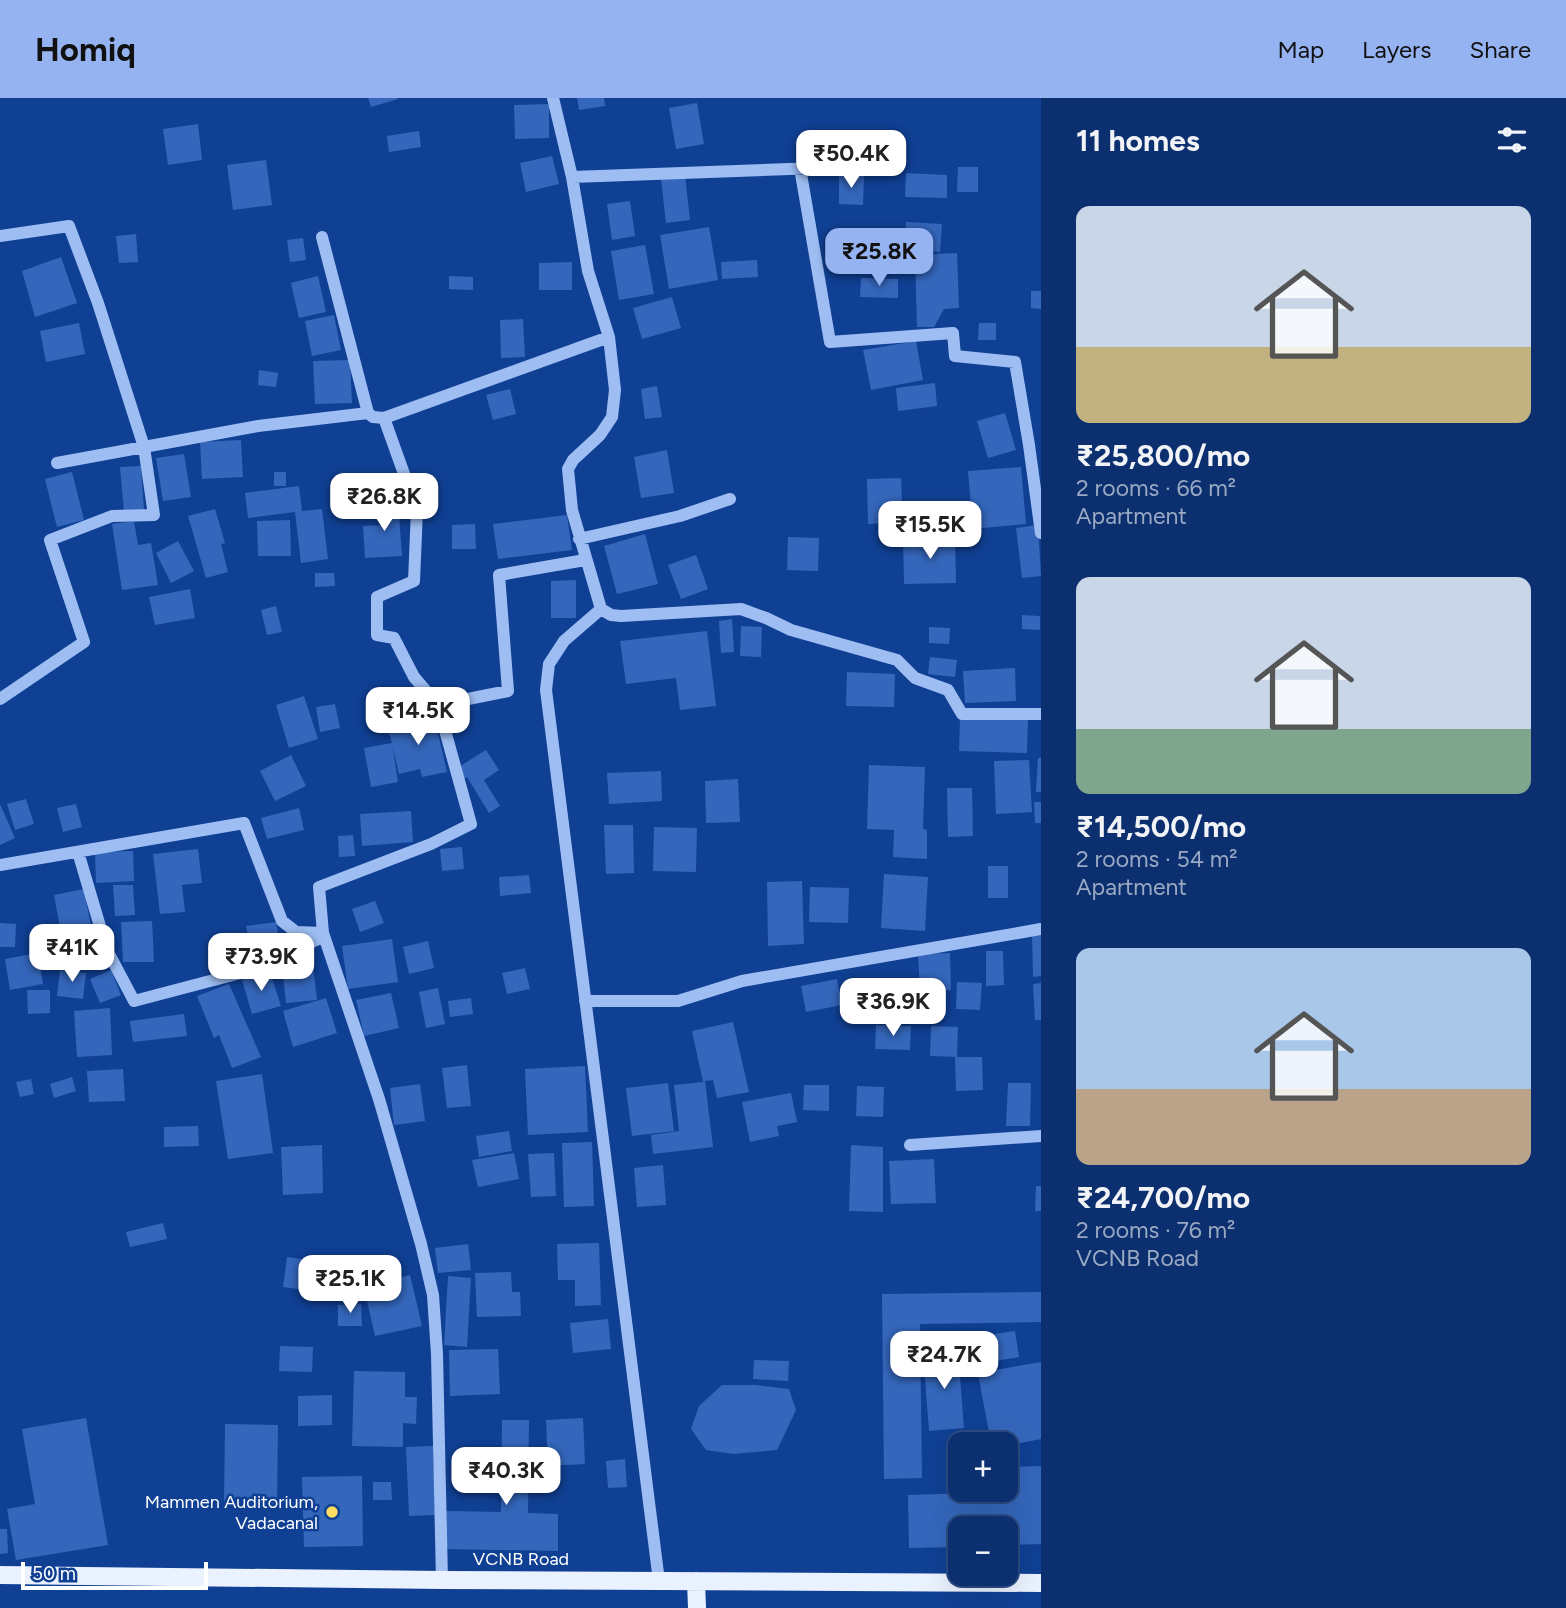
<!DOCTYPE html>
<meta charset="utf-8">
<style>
body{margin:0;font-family:Figtree,sans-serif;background:#153874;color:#f1f3f6;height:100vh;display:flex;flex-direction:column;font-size:26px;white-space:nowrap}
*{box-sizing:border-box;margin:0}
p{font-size:23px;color:#9aa9c3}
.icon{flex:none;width:38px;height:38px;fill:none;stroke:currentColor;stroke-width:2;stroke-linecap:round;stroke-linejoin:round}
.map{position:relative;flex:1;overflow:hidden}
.panel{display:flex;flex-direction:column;background:#0c306f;width:525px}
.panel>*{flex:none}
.fabs{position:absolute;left:948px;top:1334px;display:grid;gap:14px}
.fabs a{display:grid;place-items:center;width:70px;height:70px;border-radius:14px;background:#0c306f;box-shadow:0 7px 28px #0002,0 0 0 2px #2c4b82;font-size:35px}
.scale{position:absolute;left:21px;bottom:18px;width:187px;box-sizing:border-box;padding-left:7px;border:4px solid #fff;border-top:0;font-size:19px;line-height:24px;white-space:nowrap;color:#fff;-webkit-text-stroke:5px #104094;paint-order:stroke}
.price{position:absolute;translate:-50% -60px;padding:0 16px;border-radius:14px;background:#fff;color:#222;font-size:23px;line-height:46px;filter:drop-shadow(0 2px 4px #0008)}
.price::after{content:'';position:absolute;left:50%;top:42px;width:21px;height:16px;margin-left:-10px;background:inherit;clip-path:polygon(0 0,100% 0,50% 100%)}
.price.active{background:#95b2f1;color:#111}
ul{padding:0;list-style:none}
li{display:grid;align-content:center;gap:14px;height:371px;padding:0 35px}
li span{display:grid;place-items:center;height:217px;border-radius:14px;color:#555}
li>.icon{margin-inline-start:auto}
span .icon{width:126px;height:126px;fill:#fffc;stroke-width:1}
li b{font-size:30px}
h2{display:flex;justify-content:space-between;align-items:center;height:84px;padding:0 35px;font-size:30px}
header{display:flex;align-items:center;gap:42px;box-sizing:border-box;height:98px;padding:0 35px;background:#95b2f1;color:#111}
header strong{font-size:33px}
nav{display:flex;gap:38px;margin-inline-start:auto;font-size:24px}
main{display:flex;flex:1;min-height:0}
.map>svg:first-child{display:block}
</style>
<header>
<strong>Homiq</strong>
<nav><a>Map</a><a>Layers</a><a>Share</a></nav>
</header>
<main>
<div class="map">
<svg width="1041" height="1510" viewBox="0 0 1041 1510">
<rect width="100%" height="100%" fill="#104094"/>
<path fill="#3466bb" d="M 368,0 L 397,0 L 398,1 L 371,9 Z
M 577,0 L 604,0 L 605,8 L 579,12 Z
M 697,5 L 704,46 L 676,51 L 669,10 Z
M 549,6 L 549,40 L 515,41 L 514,7 Z
M 198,26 L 202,62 L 168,67 L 163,31 Z
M 419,33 L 421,49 L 389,54 L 387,38 Z
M 552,58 L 559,86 L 526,94 L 520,65 Z
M 266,62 L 272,107 L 233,112 L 227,67 Z
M 958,69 L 978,69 L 978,94 L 957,94 Z
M 906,75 L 947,77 L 947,100 L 905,99 Z
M 839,77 L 864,78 L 863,107 L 839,106 Z
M 685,78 L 690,122 L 666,125 L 661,81 Z
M 630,103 L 635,138 L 612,142 L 607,106 Z
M 906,124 L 942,126 L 940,154 L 905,152 Z
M 709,129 L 718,182 L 669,191 L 660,137 Z
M 136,136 L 138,164 L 119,165 L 116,138 Z
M 303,140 L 306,162 L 290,164 L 287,142 Z
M 645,147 L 654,196 L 619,202 L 611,153 Z
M 957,155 L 959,210 L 944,211 L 934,229 L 917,229 L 915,157 Z
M 61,159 L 77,205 L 35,219 L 22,173 Z
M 757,162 L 758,179 L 722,181 L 721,164 Z
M 572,164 L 572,192 L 539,192 L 539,165 Z
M 318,178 L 326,214 L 299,220 L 291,185 Z
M 449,178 L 473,179 L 473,192 L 449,191 Z
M 861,180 L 898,181 L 898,200 L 860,199 Z
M 1031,193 L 1041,193 L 1041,211 L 1031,210 Z
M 672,199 L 681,230 L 642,241 L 633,210 Z
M 334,217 L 341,252 L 312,258 L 305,223 Z
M 523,221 L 525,259 L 501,260 L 500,222 Z
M 79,225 L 85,256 L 46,264 L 40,233 Z
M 979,225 L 996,225 L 996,242 L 978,242 Z
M 916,243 L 923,282 L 871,292 L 863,252 Z
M 350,262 L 352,305 L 315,306 L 313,263 Z
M 259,272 L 278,275 L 276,289 L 258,287 Z
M 935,285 L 937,308 L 898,313 L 896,290 Z
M 657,288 L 662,319 L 645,321 L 641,291 Z
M 510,291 L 516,316 L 493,322 L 486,297 Z
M 1005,315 L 1016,352 L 988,360 L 977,323 Z
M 241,342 L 243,379 L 202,381 L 200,344 Z
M 667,352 L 674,395 L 641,400 L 634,359 Z
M 184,356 L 191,399 L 163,403 L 156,360 Z
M 141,368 L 144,412 L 124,414 L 120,369 Z
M 1021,369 L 1026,426 L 973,431 L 968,373 Z
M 72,374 L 84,422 L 57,429 L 45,381 Z
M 274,374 L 286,374 L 286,388 L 274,388 Z
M 901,380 L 903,424 L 868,426 L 867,381 Z
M 299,388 L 302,413 L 322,411 L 328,461 L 301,465 L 295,414 L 248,420 L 245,395 Z
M 398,402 L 402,458 L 365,460 L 363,428 L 382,427 L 380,403 Z
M 215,411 L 225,445 L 221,446 L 228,474 L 206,480 L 188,418 Z
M 567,417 L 572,452 L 498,461 L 493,426 Z
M 290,422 L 291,458 L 258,458 L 257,423 Z
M 134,423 L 138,447 L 151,445 L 158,487 L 122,492 L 112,426 Z
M 475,426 L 476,451 L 452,451 L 452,427 Z
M 1038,427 L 1041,478 L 1022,480 L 1016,430 Z
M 645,436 L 658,486 L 617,496 L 604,448 Z
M 788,439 L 819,440 L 818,473 L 787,472 Z
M 955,439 L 956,485 L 904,486 L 903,440 Z
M 178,443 L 194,473 L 171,485 L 156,455 Z
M 696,457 L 708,491 L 681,501 L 668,467 Z
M 315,475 L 334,475 L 335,488 L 315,489 Z
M 576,482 L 576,520 L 551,520 L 551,483 Z
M 190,491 L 195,520 L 155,527 L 149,499 Z
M 276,508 L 282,534 L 267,537 L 261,512 Z
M 1022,517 L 1040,518 L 1040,532 L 1022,531 Z
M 732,521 L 734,554 L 721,555 L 719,523 Z
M 741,528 L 762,529 L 761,559 L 740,558 Z
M 929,529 L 950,530 L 949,546 L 929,545 Z
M 707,533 L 716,608 L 680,612 L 676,580 L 626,586 L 620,543 Z
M 930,559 L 957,562 L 955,579 L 928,576 Z
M 1015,570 L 1016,603 L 965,605 L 963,573 Z
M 847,574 L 895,576 L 894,609 L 846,608 Z
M 304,598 L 318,641 L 289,650 L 276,607 Z
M 335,606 L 340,630 L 320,634 L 316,609 Z
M 434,618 L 447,674 L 422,679 L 420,671 L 399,676 L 388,629 Z
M 960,620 L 1028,621 L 1027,655 L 959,653 Z
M 392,645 L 398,684 L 371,689 L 364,650 Z
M 486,652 L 499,672 L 484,682 L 500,708 L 489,715 L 467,679 L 464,681 L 457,670 Z
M 291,657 L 306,688 L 275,703 L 260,673 Z
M 1038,660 L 1041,660 L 1041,694 L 1036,694 Z
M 1029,662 L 1032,714 L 996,716 L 994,663 Z
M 869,667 L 925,669 L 923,731 L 927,732 L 927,761 L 893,759 L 894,732 L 867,731 Z
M 661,673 L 662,703 L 609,706 L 607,675 Z
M 738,681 L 740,724 L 706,725 L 705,683 Z
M 947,690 L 972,690 L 973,738 L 948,739 Z
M 26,701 L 34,726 L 15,732 L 7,706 Z
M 1034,704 L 1041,704 L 1041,725 L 1035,725 Z
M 0,706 L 15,740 L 0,747 Z
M 76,706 L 82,729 L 63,734 L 57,710 Z
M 299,710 L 304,732 L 267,741 L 261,720 Z
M 411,713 L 413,744 L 362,748 L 360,716 Z
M 604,727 L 633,727 L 634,775 L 606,776 Z
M 654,729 L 697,730 L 696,774 L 653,773 Z
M 353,737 L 355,758 L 339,759 L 338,738 Z
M 462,749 L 464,771 L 442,773 L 440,751 Z
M 198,751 L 202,785 L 182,787 L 185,814 L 160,816 L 153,756 Z
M 133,753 L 134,783 L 96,785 L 95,754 Z
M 988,768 L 1008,768 L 1008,800 L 988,800 Z
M 884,776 L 928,779 L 925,833 L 881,830 Z
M 529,777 L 531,795 L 500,798 L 499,779 Z
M 802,783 L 804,846 L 768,848 L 767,784 Z
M 113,787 L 133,787 L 135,817 L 115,818 Z
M 810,789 L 849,790 L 848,825 L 809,824 Z
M 84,791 L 95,850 L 56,857 L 52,836 L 61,835 L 54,797 Z
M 375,803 L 384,825 L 360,834 L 352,811 Z
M 152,823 L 154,864 L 123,864 L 121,824 Z
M 276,824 L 282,858 L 252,863 L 246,828 Z
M 0,825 L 16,826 L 15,849 L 0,849 Z
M 1032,836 L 1041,836 L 1041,878 L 1033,879 Z
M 239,838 L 244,853 L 230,858 L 225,842 Z
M 392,841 L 398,884 L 348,891 L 342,848 Z
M 428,843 L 434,870 L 409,876 L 403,849 Z
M 986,853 L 1003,853 L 1004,887 L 986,888 Z
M 38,855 L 43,886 L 10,892 L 5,861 Z
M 950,855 L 951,892 L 920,893 L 918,856 Z
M 312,858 L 317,902 L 286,905 L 281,861 Z
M 525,870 L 530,891 L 507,896 L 502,875 Z
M 60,872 L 86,875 L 83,901 L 57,898 Z
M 111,872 L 121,897 L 100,905 L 90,881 Z
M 270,874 L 281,908 L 252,916 L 242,882 Z
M 837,881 L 842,907 L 806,914 L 801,888 Z
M 957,884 L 982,885 L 980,912 L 956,911 Z
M 1041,885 L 1041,922 L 1035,922 L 1033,886 Z
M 229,886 L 261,959 L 232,970 L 219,937 L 214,940 L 197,898 Z
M 438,890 L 445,926 L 426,930 L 419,894 Z
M 27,892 L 50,892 L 50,915 L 28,916 Z
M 391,895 L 399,930 L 364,938 L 356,902 Z
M 326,900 L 337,935 L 293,949 L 283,913 Z
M 471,900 L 473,916 L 450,919 L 448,903 Z
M 110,910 L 112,957 L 77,959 L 74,913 Z
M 184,916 L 187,938 L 133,944 L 130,923 Z
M 733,924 L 749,994 L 717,1000 L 713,982 L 705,983 L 713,1049 L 653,1056 L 651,1037 L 679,1033 L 674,987 L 703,984 L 692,933 Z
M 876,927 L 911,928 L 910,952 L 875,951 Z
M 931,928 L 958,929 L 957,959 L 930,958 Z
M 955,959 L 982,959 L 983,992 L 956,993 Z
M 467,967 L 471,1008 L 447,1010 L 442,970 Z
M 585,968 L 588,1034 L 528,1037 L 525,971 Z
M 123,971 L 125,1003 L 89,1004 L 87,973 Z
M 262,976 L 273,1055 L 228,1061 L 216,983 Z
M 72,979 L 76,993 L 54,1000 L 50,986 Z
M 31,981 L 34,996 L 20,999 L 16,984 Z
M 668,985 L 674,1033 L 632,1038 L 626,990 Z
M 1008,985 L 1031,985 L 1030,1028 L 1006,1028 Z
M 420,986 L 425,1023 L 394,1027 L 390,990 Z
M 804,987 L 829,987 L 829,1013 L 803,1012 Z
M 857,988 L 884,989 L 883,1019 L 856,1018 Z
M 791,995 L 797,1024 L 777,1028 L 779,1038 L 750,1044 L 742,1004 Z
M 198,1028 L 199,1048 L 164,1049 L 164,1029 Z
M 509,1033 L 512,1053 L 479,1059 L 476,1038 Z
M 592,1044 L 594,1108 L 564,1109 L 562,1045 Z
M 322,1047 L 323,1095 L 283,1097 L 281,1049 Z
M 851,1047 L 883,1049 L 883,1114 L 849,1113 Z
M 514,1055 L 519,1081 L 478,1089 L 472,1062 Z
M 554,1055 L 556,1098 L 531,1099 L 528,1056 Z
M 934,1061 L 936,1105 L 891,1106 L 889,1063 Z
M 663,1067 L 666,1107 L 637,1109 L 634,1070 Z
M 1036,1088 L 1041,1088 L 1041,1113 L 1035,1113 Z
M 163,1125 L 167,1141 L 130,1149 L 126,1134 Z
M 599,1145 L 601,1207 L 575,1208 L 575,1182 L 558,1182 L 557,1146 Z
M 468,1146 L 471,1172 L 438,1175 L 435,1150 Z
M 287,1159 L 324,1164 L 320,1194 L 283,1189 Z
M 511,1174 L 512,1194 L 520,1194 L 521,1218 L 477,1219 L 475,1175 Z
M 410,1177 L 422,1228 L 375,1238 L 365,1194 L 385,1190 L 384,1183 Z
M 448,1178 L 471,1180 L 467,1249 L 444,1247 Z
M 1041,1194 L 1041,1224 L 920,1226 L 922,1380 L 884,1381 L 882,1196 Z
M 361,1206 L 362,1228 L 338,1228 L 338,1207 Z
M 608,1221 L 611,1251 L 573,1255 L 570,1225 Z
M 1015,1233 L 1019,1259 L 971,1267 L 966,1240 Z
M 280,1248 L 313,1249 L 312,1274 L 279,1273 Z
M 498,1251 L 500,1296 L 450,1298 L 449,1252 Z
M 958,1253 L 964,1330 L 929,1333 L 923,1256 Z
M 754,1262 L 789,1263 L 788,1283 L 753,1281 Z
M 1041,1264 L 1041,1341 L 1006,1348 L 1006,1346 L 991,1346 L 978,1275 Z
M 354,1273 L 405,1274 L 405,1299 L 417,1299 L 416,1326 L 403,1325 L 403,1349 L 352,1348 Z
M 722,1287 L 756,1287 L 789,1291 L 796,1312 L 777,1352 L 733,1356 L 706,1352 L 691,1331 L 699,1308 Z
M 332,1297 L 332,1327 L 298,1328 L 298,1298 Z
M 86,1320 L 108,1447 L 16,1462 L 7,1411 L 35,1406 L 22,1331 Z
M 583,1320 L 585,1366 L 548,1368 L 546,1322 Z
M 502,1322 L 529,1322 L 528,1415 L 558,1416 L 558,1453 L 445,1451 L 445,1413 L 501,1414 Z
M 225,1326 L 278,1327 L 277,1407 L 224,1407 Z
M 433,1348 L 435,1417 L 409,1418 L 406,1349 Z
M 625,1361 L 627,1389 L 608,1390 L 606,1363 Z
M 1041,1368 L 1041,1446 L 1006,1447 L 1006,1430 L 961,1430 L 961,1449 L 909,1450 L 908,1397 L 1002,1394 L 1002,1391 L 1006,1391 L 1006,1369 Z
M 362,1378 L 363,1448 L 304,1449 L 302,1379 Z
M 373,1384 L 391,1384 L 392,1402 L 373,1402 Z
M 0,1431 L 7,1431 L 8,1455 L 0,1456 Z"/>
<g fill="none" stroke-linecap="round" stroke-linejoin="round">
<path stroke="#9ebef3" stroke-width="12" d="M 553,0 L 572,79 L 588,173 L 609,239 L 615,292 L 612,319 L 600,337 L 573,362 L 568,371 L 572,412 L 601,511 L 611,517 L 621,518 L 741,511 L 766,520 L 791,532 L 897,562 L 915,580 L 948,592 L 962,616 L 1041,616
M 800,70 L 830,244 L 953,235 L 955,258 L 1015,264 L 1029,347 L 1041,435
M 572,79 L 873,68
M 0,138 L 69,128 L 98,205 L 144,349 L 154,417 L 112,418 L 50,442 L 84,544 L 0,601
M 322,139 L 368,315 L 373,319 L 384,320 L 609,239
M 57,365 L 258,328 L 368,315
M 579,441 L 680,418 L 730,401
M 601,511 L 564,543 L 549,566 L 546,592 L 659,1483
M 438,607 L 508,593 L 499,477 L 585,462
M 78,754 L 107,852 L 134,903 L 263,869 L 324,838
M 0,767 L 244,725 L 282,823 L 296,834 L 323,835 L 379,1001 L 421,1146 L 433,1197 L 437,1256 L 442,1482
M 323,835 L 319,789 L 431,746 L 471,726 L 438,607 L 414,579 L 394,540 L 377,537 L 377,499 L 414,483 L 417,412 L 384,320
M 585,903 L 678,903 L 742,883 L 1041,831
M 910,1047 L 1041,1038"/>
<path stroke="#eaf1ff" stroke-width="18" d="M 0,1477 L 442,1482 L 1041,1485
M 696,1483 L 697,1510"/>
</g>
<circle fill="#ffdd60" stroke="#104094" stroke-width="2.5" cx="332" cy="1414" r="7"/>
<g text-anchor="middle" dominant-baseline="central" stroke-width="5" stroke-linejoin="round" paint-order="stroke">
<g font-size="18" fill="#fff" stroke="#104094" text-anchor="end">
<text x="318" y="1404">Mammen Auditorium,<tspan x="318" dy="21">Vadacanal</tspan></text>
</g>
<g font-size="18" fill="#fff" stroke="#104094">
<text x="521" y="1461">VCNB Road</text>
</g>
</g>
</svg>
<div class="fabs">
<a>+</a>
<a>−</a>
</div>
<div class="scale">50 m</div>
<b class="price" style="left:851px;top:92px">₹50.4K</b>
<b class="price active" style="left:879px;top:190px">₹25.8K</b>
<b class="price" style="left:384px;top:435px">₹26.8K</b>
<b class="price" style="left:930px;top:463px">₹15.5K</b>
<b class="price" style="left:418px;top:649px">₹14.5K</b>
<b class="price" style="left:72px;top:886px">₹41K</b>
<b class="price" style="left:261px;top:895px">₹73.9K</b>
<b class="price" style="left:893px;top:940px">₹36.9K</b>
<b class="price" style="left:350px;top:1217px">₹25.1K</b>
<b class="price" style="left:944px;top:1293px">₹24.7K</b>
<b class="price" style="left:506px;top:1409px">₹40.3K</b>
</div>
<section class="panel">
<h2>11 homes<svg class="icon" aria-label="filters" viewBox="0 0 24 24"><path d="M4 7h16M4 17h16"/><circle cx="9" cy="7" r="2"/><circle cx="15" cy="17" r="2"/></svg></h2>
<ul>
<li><span style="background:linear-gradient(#c9d6e8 65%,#c2b280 0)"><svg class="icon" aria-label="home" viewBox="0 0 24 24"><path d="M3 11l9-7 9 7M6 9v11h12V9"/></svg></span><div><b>₹25,800/mo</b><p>2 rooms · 66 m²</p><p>Apartment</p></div></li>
<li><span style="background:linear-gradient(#c9d6e8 70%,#7fa58c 0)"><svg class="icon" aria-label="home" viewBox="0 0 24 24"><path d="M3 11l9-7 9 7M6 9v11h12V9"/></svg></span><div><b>₹14,500/mo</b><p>2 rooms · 54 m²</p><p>Apartment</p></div></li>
<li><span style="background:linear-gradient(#a9c7e8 65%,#b9a48a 0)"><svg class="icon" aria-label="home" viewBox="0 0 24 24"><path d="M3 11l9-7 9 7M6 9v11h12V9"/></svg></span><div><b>₹24,700/mo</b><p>2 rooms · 76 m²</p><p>VCNB Road</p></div></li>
</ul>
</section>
</main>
